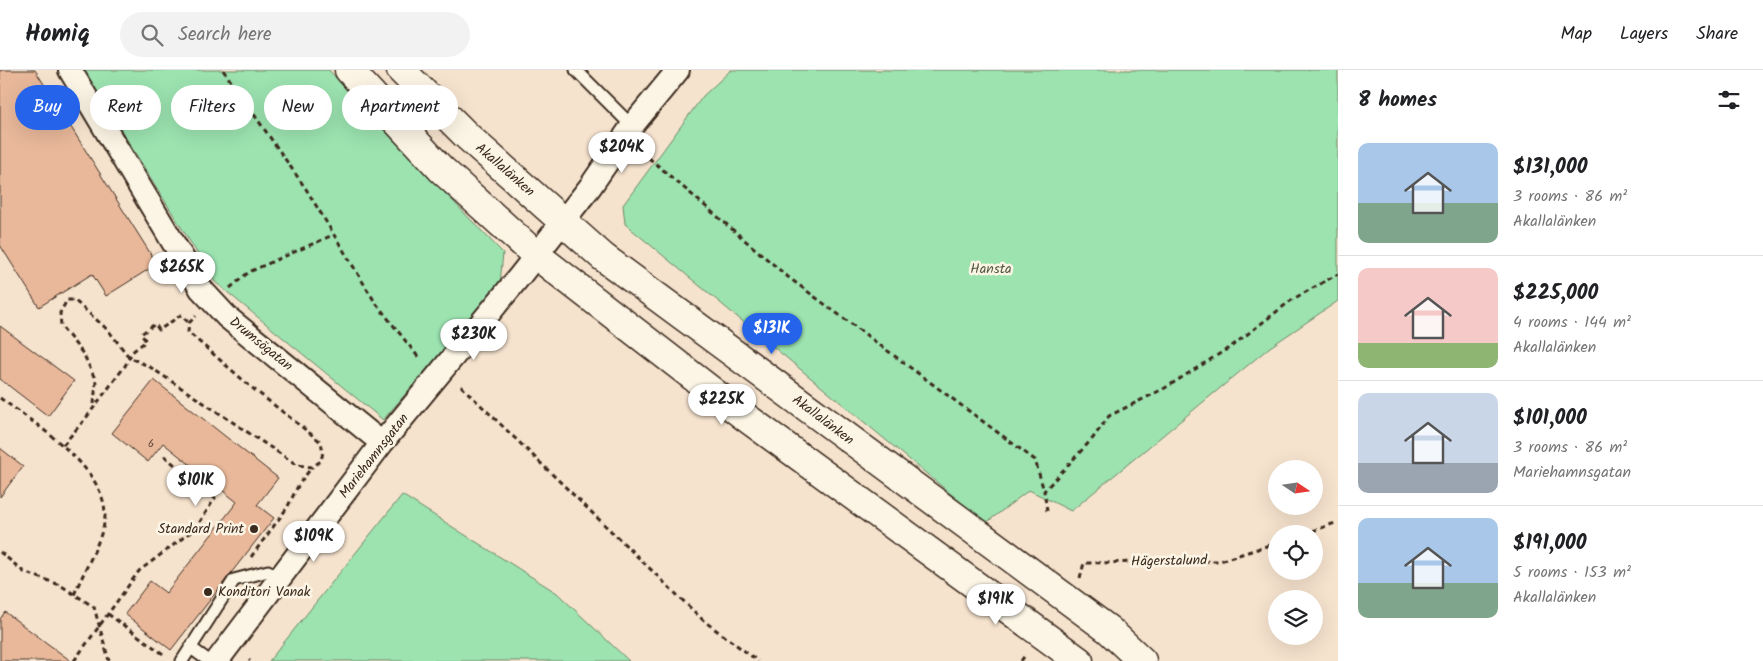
<!DOCTYPE html>
<meta charset="utf-8">
<style>
body{margin:0;font-family:Kalam,sans-serif;background:#f2f2f2;color:#202124;height:100vh;display:flex;flex-direction:column;font-size:19px;white-space:nowrap}
*{box-sizing:border-box;margin:0}
p{font-size:16px;color:#757577}
.icon{flex:none;width:28px;height:28px;fill:none;stroke:currentColor;stroke-width:2;stroke-linecap:round;stroke-linejoin:round}
.map{position:relative;flex:1;overflow:hidden}
.sheet{display:flex;flex-direction:column;background:#fff;width:425px}
.sheet>*{flex:none}
.banner{position:absolute;left:15px;top:15px;width:475px;height:45px;display:flex;gap:10px}
.needle{width:32px;rotate:103deg}
.buttons{position:absolute;left:1268px;top:390px;display:grid;gap:10px}
.buttons a{display:grid;place-items:center;width:55px;height:55px;border-radius:50%;background:#fff;box-shadow:0 5px 20px #0002;font-size:25px}
.price{position:absolute;translate:-50% -42px;padding:0 11px;border-radius:18px;background:#fff;color:#222;font-size:16px;line-height:32px;filter:drop-shadow(0 1px 2px #0008)}
.price::after{content:'';position:absolute;left:50%;top:30px;width:15px;height:11px;margin-left:-8px;background:inherit;clip-path:polygon(0 0,100% 0,50% 100%)}
.price.active{background:#2563eb;color:#fff}
ul{padding:0;list-style:none}
li{display:flex;align-items:center;gap:15px;height:125px;padding:0 20px}
li+li{border-top:1px solid #e0e0e0}
li span{display:grid;place-items:center;flex:none;width:140px;height:100px;border-radius:10px;color:#555}
li>.icon{margin-inline-start:auto}
span .icon{width:60px;height:60px;fill:#fffc;stroke-width:1}
li b{font-size:21px}
h2{display:flex;justify-content:space-between;align-items:center;height:60px;padding:0 20px;font-size:21px}
.tag{padding:0 18px;border-radius:22px;background:#fff;box-shadow:0 5px 20px #0002;font-size:18px;line-height:45px}
.tag.active{background:#2563eb;color:#fff}
header{display:flex;align-items:center;gap:30px;box-sizing:border-box;height:70px;padding:0 25px;background:#fff;border-bottom:1px solid #e0e0e0}
header strong{font-size:24px}
nav{display:flex;gap:28px;margin-inline-start:auto;font-size:18px}
.search{width:350px;height:45px;background:#f2f2f2;display:flex;align-items:center;gap:12px;box-sizing:border-box;padding:0 18px;border-radius:28px;color:#757577;font-size:19px}
main{display:flex;flex:1;min-height:0}
.map>svg:first-child{display:block}
</style>
<header>
<strong>Homiq</strong>
<div class="search"><svg class="icon" aria-label="search" viewBox="0 0 24 24"><circle cx="10" cy="10" r="6"/><path d="M15 15l6 6"/></svg>Search here</div>
<nav><a>Map</a><a>Layers</a><a>Share</a></nav>
</header>
<main>
<div class="map">
<svg width="1338" height="591" viewBox="0 0 1338 591">
<rect width="100%" height="100%" fill="#f6e3ce"/>
<filter id="ink" filterUnits="userSpaceOnUse"><feTurbulence type="fractalNoise" baseFrequency=".02" numOctaves="2"/><feDisplacementMap in="SourceGraphic" scale="10" xChannelSelector="R" yChannelSelector="G"/><feConvolveMatrix kernelMatrix="1 2 1 2 8 2 1 2 1" color-interpolation-filters="sRGB"/></filter>
<g filter="url(#ink)">
<path fill="#9ce3b0" stroke="#6c8667" d="M 84,0 L 329,0 L 357,32 L 503,183 L 500,214 L 383,350 L 215,212 Z
M 731,0 L 1338,0 L 1338,231 L 1270,277 L 1071,441 L 1029,420 L 986,453 L 625,154 L 623,135 L 703,26 Z
M 402,425 L 557,523 L 629,591 L 269,591 Z"/>
<path fill="#e9b89a" stroke="#3b2a1e" d="M 0,0 L 35,0 L 157,194 L 106,226 L 92,204 L 39,237 L 0,175 Z
M 0,256 L 74,311 L 48,346 L 0,309 Z
M 154,310 L 278,408 L 257,435 L 274,448 L 171,580 L 125,544 L 150,511 L 166,523 L 237,432 L 163,373 L 148,392 L 112,363 Z
M 0,378 L 23,396 L 0,427 Z
M 5,542 L 71,591 L 0,591 L 0,549 Z"/>
<g fill="none" stroke-linecap="round" stroke-linejoin="round">
<g stroke="#3b2a1e" stroke-width="15">
<path id="lane" d="M 576,0 L 632,56
M 191,578 L 209,591
M 182,591 L 234,510 L 268,501 L 279,509"/>
</g>
<g stroke="#3b2a1e" stroke-width="26">
<path id="street" d="M 70,0 L 201,219 L 227,247 L 382,373
M 217,591 L 382,373 L 519,207 L 590,117 L 632,56 L 678,0"/>
</g>
<g stroke="#3b2a1e" stroke-width="31">
<path id="secondary" d="M 349,0 L 441,99 L 536,185 L 744,346 L 1079,591
M 401,0 L 467,66 L 603,187 L 1109,560 L 1142,591"/>
</g>
<path stroke="#3b2a1e" stroke-width="3" stroke-dasharray="5 4" stroke-linecap="butt" d="M 223,0 L 306,119 L 375,232 L 419,288
M 642,82 L 788,207 L 1035,390 L 1044,421
M 230,218 L 249,202 L 333,165
M 461,316 L 704,551 L 758,591
M 0,328 C 35,354 119,405 103,458 C 96,481 83,503 74,525
M 94,334 L 96,311 L 84,285 L 61,256 L 60,243 L 67,230 L 74,230 L 108,260 L 129,287 L 150,297 L 297,395 L 312,397 L 321,391 L 323,382 L 321,372 L 251,317 L 188,262 L 189,253 L 196,246
M 63,375 L 86,348 L 125,296 L 132,282 L 146,271 L 141,264 L 155,254 L 159,260 L 181,245 L 189,253
M 1047,441 L 1044,421 L 1093,368 L 1109,346 L 1165,318 L 1232,276 L 1293,229 L 1338,204
M 1304,464 L 1338,452
M 0,482 L 24,502 L 60,515 L 94,537 L 109,591
M 251,487 L 287,438 L 299,414 L 312,397
M 1080,508 L 1084,493 L 1220,491 L 1276,473
M 108,544 L 166,586
M 249,590 L 250,591
M 74,591 L 139,501 L 196,458 L 215,428 L 163,385
M 1021,591 L 1026,584"/>
<use href="#lane" stroke="#fcf5e5" stroke-width="11"/>
<use href="#street" stroke="#fcf5e5" stroke-width="22"/>
<use href="#secondary" stroke="#fcf5e5" stroke-width="28"/>
</g>
</g>
<g fill="#3b2a1e" stroke="#fcf5e5" stroke-width="2">
<circle cx="254" cy="459" r="5"/>
<circle cx="208" cy="522" r="5"/>
</g>
<g text-anchor="middle" dominant-baseline="central" stroke-width="5" stroke-linejoin="round" paint-order="stroke">
<g font-size="11" fill="#664e3d">
<text x="151" y="374">6</text>
</g>
<g font-size="14" fill="#3b2a1e" stroke="#fcf5e5">
<text transform="translate(505 100) rotate(41)">Akallalänken</text>
<text transform="translate(261 274) rotate(39)">Drumsögatan</text>
<text transform="translate(823 350) rotate(37)">Akallalänken</text>
<text transform="translate(374 386) rotate(-52)">Mariehamnsgatan</text>
<text transform="translate(1169 491) rotate(-1)">Hägerstalund</text>
</g>
<g font-size="14" fill="#535842" stroke="#fcf5e5">
<text x="991" y="199">Hansta</text>
</g>
<g font-size="14" fill="#3b2a1e" stroke="#fcf5e5" text-anchor="end">
<text x="244" y="459">Standard Print</text>
<text x="218" y="522" text-anchor="start">Konditori Vanak</text>
</g>
</g>
</svg>
<div class="buttons">
<a><svg class="needle" viewBox="-14 -14 28 28"><path d="M0-13l5 13h-10z" fill="#e53935"/><path d="M0 13l5-13h-10z" fill="#757577"/></svg></a>
<a><svg class="icon" aria-label="locate" viewBox="0 0 24 24"><circle cx="12" cy="12" r="6"/><path d="M12 2v4M12 18v4M2 12h4M18 12h4"/></svg></a>
<a><svg class="icon" aria-label="layers" viewBox="0 0 24 24"><path d="M12 4l9 5-9 5-9-5zM3 14l9 5 9-5"/></svg></a>
</div>
<b class="price" style="left:622px;top:104px">$204K</b>
<b class="price" style="left:182px;top:224px">$265K</b>
<b class="price active" style="left:772px;top:285px">$131K</b>
<b class="price" style="left:474px;top:291px">$230K</b>
<b class="price" style="left:722px;top:356px">$225K</b>
<b class="price" style="left:196px;top:437px">$101K</b>
<b class="price" style="left:314px;top:493px">$109K</b>
<b class="price" style="left:996px;top:556px">$191K</b>
<div class="banner">
<a class="tag active">Buy</a>
<a class="tag">Rent</a>
<a class="tag">Filters</a>
<a class="tag">New</a>
<a class="tag">Apartment</a>
</div>
</div>
<section class="sheet">
<h2>8 homes<svg class="icon" aria-label="filters" viewBox="0 0 24 24"><path d="M4 7h16M4 17h16"/><circle cx="9" cy="7" r="2"/><circle cx="15" cy="17" r="2"/></svg></h2>
<ul>
<li><span style="background:linear-gradient(#a9c7e8 60%,#7fa58c 0)"><svg class="icon" aria-label="home" viewBox="0 0 24 24"><path d="M3 11l9-7 9 7M6 9v11h12V9"/></svg></span><div><b>$131,000</b><p>3 rooms · 86 m²</p><p>Akallalänken</p></div></li>
<li><span style="background:linear-gradient(#f6c9c9 75%,#8fb573 0)"><svg class="icon" aria-label="home" viewBox="0 0 24 24"><path d="M3 11l9-7 9 7M6 9v11h12V9"/></svg></span><div><b>$225,000</b><p>4 rooms · 144 m²</p><p>Akallalänken</p></div></li>
<li><span style="background:linear-gradient(#c9d6e8 70%,#9aa5b1 0)"><svg class="icon" aria-label="home" viewBox="0 0 24 24"><path d="M3 11l9-7 9 7M6 9v11h12V9"/></svg></span><div><b>$101,000</b><p>3 rooms · 86 m²</p><p>Mariehamnsgatan</p></div></li>
<li><span style="background:linear-gradient(#a9c7e8 65%,#7fa58c 0)"><svg class="icon" aria-label="home" viewBox="0 0 24 24"><path d="M3 11l9-7 9 7M6 9v11h12V9"/></svg></span><div><b>$191,000</b><p>5 rooms · 153 m²</p><p>Akallalänken</p></div></li>
</ul>
</section>
</main>
